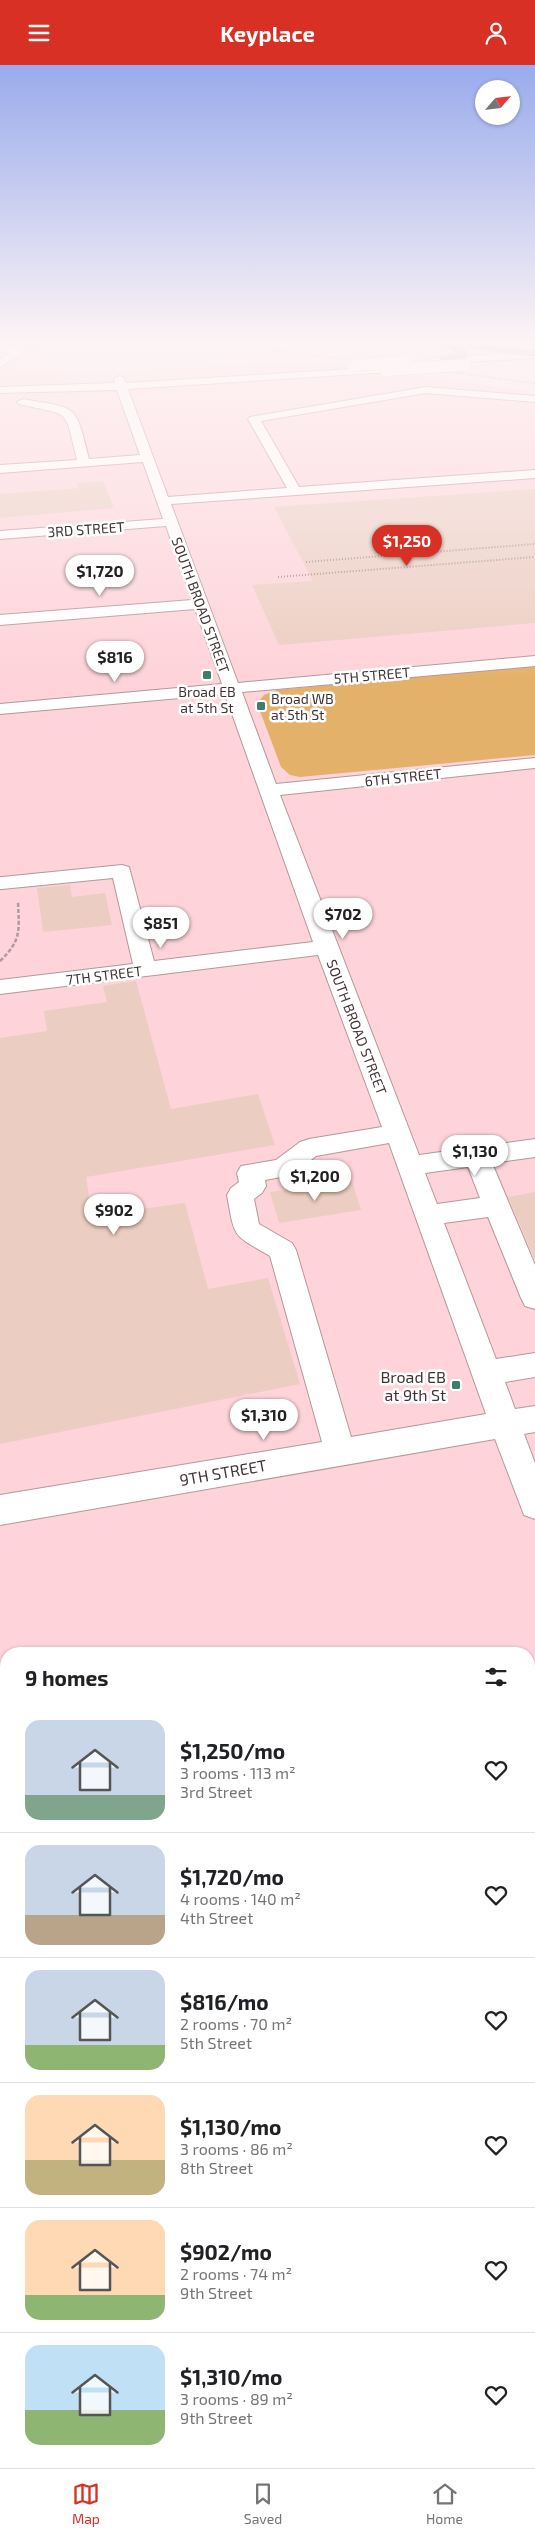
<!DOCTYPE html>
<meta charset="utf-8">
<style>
body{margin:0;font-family:"Exo 2",sans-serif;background:#f2f2f2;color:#202124;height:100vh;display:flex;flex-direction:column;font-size:19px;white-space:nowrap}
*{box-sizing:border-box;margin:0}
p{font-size:16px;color:#757577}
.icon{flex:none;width:28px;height:28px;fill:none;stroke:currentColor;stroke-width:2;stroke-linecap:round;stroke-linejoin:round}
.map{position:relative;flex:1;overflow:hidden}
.details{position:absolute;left:0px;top:1582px;width:535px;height:821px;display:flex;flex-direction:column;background:#fff;border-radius:20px 20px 0 0;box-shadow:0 1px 4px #0004}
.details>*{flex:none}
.needle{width:32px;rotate:62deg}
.controls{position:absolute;left:475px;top:15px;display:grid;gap:10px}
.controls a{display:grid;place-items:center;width:45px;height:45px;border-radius:50%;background:#fff;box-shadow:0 1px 4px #0004;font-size:25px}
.price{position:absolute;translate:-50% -42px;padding:0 11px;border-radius:18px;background:#fff;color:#222;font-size:16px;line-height:32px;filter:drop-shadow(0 1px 2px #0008)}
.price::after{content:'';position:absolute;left:50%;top:30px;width:15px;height:11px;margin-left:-8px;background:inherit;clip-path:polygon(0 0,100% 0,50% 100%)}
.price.active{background:#d93025;color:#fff}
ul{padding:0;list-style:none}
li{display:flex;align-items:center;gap:15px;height:125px;padding:0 25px}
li+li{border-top:1px solid #e0e0e0}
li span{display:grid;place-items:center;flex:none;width:140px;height:100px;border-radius:15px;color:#555}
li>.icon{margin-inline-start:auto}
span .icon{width:60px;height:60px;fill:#fffc;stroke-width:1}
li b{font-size:21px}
h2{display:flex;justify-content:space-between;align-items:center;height:60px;padding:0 25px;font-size:21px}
header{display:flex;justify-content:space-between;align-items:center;height:65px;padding:0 25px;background:#d93025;color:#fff;font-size:22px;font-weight:700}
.menu{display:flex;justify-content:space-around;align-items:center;height:70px;border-top:1px solid #e0e0e0;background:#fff;font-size:14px;color:#757577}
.menu a{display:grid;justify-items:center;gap:2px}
.menu .active{color:#d93025}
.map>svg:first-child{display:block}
</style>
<header><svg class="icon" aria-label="menu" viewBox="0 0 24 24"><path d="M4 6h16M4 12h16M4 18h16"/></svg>Keyplace<svg class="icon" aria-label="person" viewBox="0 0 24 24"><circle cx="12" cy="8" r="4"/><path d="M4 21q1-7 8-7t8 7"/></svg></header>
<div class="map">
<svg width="535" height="2403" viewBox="0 0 535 2403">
<rect width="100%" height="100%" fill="#fbe6e9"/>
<path fill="#fed3d9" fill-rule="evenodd" d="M 0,279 L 50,279 L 9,304 L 74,309 L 317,296 L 535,327 L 535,2403 L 0,2403 ZM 6,1589 L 529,1589 L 529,2398 L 6,2398 Z"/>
<path fill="#e4b16a" d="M 535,601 L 535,690 L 300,712 L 290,710 L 281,702 L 257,638 L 264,630 L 277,625 Z"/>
<path fill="#eccdc1" d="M 103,416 L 114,443 L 0,453 L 0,429 L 78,423 L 77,418 Z
M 535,424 L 535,558 L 279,580 L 252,520 L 313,516 L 274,442 Z
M 70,820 L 72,832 L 105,828 L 112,860 L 43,867 L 37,823 Z
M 136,916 L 171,1044 L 258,1029 L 275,1080 L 86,1112 L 92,1151 L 185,1138 L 208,1224 L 268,1213 L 300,1319 L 0,1379 L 0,973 L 47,966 L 44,946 L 107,937 L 103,921 Z
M 352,1116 L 361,1145 L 279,1158 L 270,1127 Z
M 535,1127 L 535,1195 L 508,1132 Z"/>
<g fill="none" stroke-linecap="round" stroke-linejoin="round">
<g stroke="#b6969a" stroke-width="2">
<path id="minor" d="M 0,280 L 23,285 L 24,287 L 0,302 L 0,294 L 10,288 L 0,286 Z
M 535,287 L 535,293 L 432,299 L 427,296 L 432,293 Z
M 386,302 L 390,303 L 390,307 L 128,324 L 168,432 L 287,423 L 248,354 L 250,352 L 426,322 L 535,331 L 535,337 L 426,328 L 261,356 L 299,422 L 535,405 L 535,413 L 171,439 L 238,618 L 535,591 L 535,601 L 242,627 L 276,719 L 535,693 L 535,703 L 280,730 L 419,1090 L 535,1074 L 535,1092 L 492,1098 L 535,1200 L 535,1244 L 525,1241 L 521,1233 L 488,1152 L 444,1158 L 496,1294 L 535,1288 L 535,1312 L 505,1317 L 515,1344 L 535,1341 L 535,1367 L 524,1369 L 535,1398 L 535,1454 L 524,1450 L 495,1374 L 0,1460 L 0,1430 L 322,1377 L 270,1191 C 232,1169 235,1174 227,1130 L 231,1123 L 239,1117 L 237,1108 L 241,1101 L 276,1095 L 300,1077 L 309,1074 L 382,1062 L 318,890 L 0,929 L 0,915 L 133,899 L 113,813 L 2,824 L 0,824 L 0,812 L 2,812 L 122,800 L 129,802 L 154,896 L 313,877 L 225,629 L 0,649 L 0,639 L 222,619 L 195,544 L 0,560 L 0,550 L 192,535 L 166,461 L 0,474 L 0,466 L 163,454 L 143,397 L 0,408 L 0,400 L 77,395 C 64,340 71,352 19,339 L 17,337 L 23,334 C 79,344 75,338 89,394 L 140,390 L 117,325 L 0,328 L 0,322 L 115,318 L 114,314 L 119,311 L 123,312 L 126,318 ZM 389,1078 L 486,1349 L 351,1372 L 296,1185 L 292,1178 L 259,1159 L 254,1134 L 262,1128 L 266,1121 L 265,1115 L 292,1110 L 316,1091 ZM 468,1102 L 480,1133 L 437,1139 L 425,1108 Z"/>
</g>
<g stroke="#cecacb" stroke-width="2">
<path id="highway" d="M 441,279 L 482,279 L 535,286 L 535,292 L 463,282 L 468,288 L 466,293 L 443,298 L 439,297 L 439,293 L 458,288 Z"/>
</g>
<path stroke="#ad9b9d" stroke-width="2.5" stroke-dasharray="4 2" stroke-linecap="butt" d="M 0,896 C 22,875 19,865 18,837"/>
<use href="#minor" fill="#fff" fill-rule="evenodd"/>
<use href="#highway" fill="#bc7eab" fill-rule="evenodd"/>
<path stroke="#988789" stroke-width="2" stroke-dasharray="1 2" stroke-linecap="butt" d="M 224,279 L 535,318
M 306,497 L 535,479
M 278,512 L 535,492"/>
<g stroke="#b6969a" stroke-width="13" stroke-linecap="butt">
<path id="minor-bridge" d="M 354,300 L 406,297
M 386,305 L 464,300"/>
</g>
<use href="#minor-bridge" stroke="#fff" stroke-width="12"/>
</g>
<linearGradient id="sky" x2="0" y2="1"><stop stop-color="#99abec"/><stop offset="0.45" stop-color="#fdf4f5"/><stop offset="1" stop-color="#fdf4f5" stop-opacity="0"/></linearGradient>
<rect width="535" height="615" fill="url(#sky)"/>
<g fill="#3f7e6c" stroke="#fff" stroke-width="2">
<rect x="202" y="605" width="10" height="10" rx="2.5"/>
<rect x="256" y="636" width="10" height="10" rx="2.5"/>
<rect x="451" y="1315" width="10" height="10" rx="2.5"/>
</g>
<g text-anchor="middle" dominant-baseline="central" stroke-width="5" stroke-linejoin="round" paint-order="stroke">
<g font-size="14" fill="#423436" stroke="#fff">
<text transform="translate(86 464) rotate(-4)">3RD STREET</text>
<text transform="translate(201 540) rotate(70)">SOUTH BROAD STREET</text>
<text transform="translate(372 610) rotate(-5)">5TH STREET</text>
<text transform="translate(403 712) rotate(-6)">6TH STREET</text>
<text transform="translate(104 910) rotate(-7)">7TH STREET</text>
<text transform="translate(357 962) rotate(69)">SOUTH BROAD STREET</text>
</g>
<g font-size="14" fill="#423436" stroke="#fff">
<text x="207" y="626">Broad EB<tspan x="207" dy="16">at 5th St</tspan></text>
<text x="271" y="633" text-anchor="start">Broad WB<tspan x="271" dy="16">at 5th St</tspan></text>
</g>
<g font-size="16" fill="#423436" stroke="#fff" text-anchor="end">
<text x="446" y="1311">Broad EB<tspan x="446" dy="18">at 9th St</tspan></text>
</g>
<g font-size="16" fill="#423436" stroke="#fff">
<text transform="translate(223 1407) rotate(-10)">9TH STREET</text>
</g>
</g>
</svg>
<div class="controls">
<a><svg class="needle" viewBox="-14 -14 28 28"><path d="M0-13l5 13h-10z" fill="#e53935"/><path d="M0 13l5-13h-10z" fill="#757577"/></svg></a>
</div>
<b class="price active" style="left:407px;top:502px">$1,250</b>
<b class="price" style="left:100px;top:532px">$1,720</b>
<b class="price" style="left:115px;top:618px">$816</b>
<b class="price" style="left:343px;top:875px">$702</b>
<b class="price" style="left:161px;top:884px">$851</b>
<b class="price" style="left:475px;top:1112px">$1,130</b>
<b class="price" style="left:315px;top:1137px">$1,200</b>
<b class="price" style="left:114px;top:1171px">$902</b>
<b class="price" style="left:264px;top:1376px">$1,310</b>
<section class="details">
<h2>9 homes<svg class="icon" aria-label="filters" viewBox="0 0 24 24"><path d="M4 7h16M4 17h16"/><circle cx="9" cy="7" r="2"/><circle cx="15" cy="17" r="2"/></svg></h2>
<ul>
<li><span style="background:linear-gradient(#c9d6e8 75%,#7fa58c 0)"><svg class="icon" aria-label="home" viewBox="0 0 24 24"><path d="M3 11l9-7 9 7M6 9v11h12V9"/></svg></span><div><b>$1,250/mo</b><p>3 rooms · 113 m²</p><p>3rd Street</p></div><svg class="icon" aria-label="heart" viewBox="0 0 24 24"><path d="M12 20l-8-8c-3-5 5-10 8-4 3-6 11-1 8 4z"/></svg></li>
<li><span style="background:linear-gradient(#c9d6e8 70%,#b9a48a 0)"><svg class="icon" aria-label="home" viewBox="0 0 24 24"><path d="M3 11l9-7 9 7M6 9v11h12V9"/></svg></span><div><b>$1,720/mo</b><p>4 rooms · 140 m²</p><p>4th Street</p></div><svg class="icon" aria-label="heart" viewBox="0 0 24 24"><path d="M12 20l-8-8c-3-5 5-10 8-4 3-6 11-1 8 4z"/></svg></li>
<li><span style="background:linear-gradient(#c9d6e8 75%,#8fb573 0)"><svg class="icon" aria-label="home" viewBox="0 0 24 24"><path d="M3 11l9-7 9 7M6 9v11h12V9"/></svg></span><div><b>$816/mo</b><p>2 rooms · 70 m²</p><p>5th Street</p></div><svg class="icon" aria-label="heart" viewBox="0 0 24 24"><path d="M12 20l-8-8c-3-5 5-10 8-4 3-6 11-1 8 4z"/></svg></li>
<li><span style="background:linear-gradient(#ffd9b3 65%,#c2b280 0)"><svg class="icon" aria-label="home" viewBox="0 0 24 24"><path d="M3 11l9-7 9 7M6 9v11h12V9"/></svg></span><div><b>$1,130/mo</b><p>3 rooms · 86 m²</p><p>8th Street</p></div><svg class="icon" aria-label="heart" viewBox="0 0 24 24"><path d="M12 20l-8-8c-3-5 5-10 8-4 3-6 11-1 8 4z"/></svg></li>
<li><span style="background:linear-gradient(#ffd9b3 75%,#8fb573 0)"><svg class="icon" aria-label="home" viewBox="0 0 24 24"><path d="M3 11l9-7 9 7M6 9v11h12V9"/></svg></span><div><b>$902/mo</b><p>2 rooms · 74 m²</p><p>9th Street</p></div><svg class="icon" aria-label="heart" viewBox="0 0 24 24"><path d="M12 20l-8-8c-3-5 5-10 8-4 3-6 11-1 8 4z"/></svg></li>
<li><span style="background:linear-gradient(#bfe0f5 65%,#8fb573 0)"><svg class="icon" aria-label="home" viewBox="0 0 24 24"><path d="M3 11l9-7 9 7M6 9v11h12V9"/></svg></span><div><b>$1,310/mo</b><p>3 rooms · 89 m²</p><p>9th Street</p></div><svg class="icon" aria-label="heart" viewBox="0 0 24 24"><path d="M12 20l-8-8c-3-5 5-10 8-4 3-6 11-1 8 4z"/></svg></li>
</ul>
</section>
</div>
<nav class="menu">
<a class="active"><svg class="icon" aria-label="map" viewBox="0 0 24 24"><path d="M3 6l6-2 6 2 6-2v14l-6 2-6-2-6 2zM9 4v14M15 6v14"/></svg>Map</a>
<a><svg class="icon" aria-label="saved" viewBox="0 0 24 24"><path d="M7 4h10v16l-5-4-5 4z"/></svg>Saved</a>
<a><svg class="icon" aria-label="home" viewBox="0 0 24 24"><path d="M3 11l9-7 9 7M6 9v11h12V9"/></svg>Home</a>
</nav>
